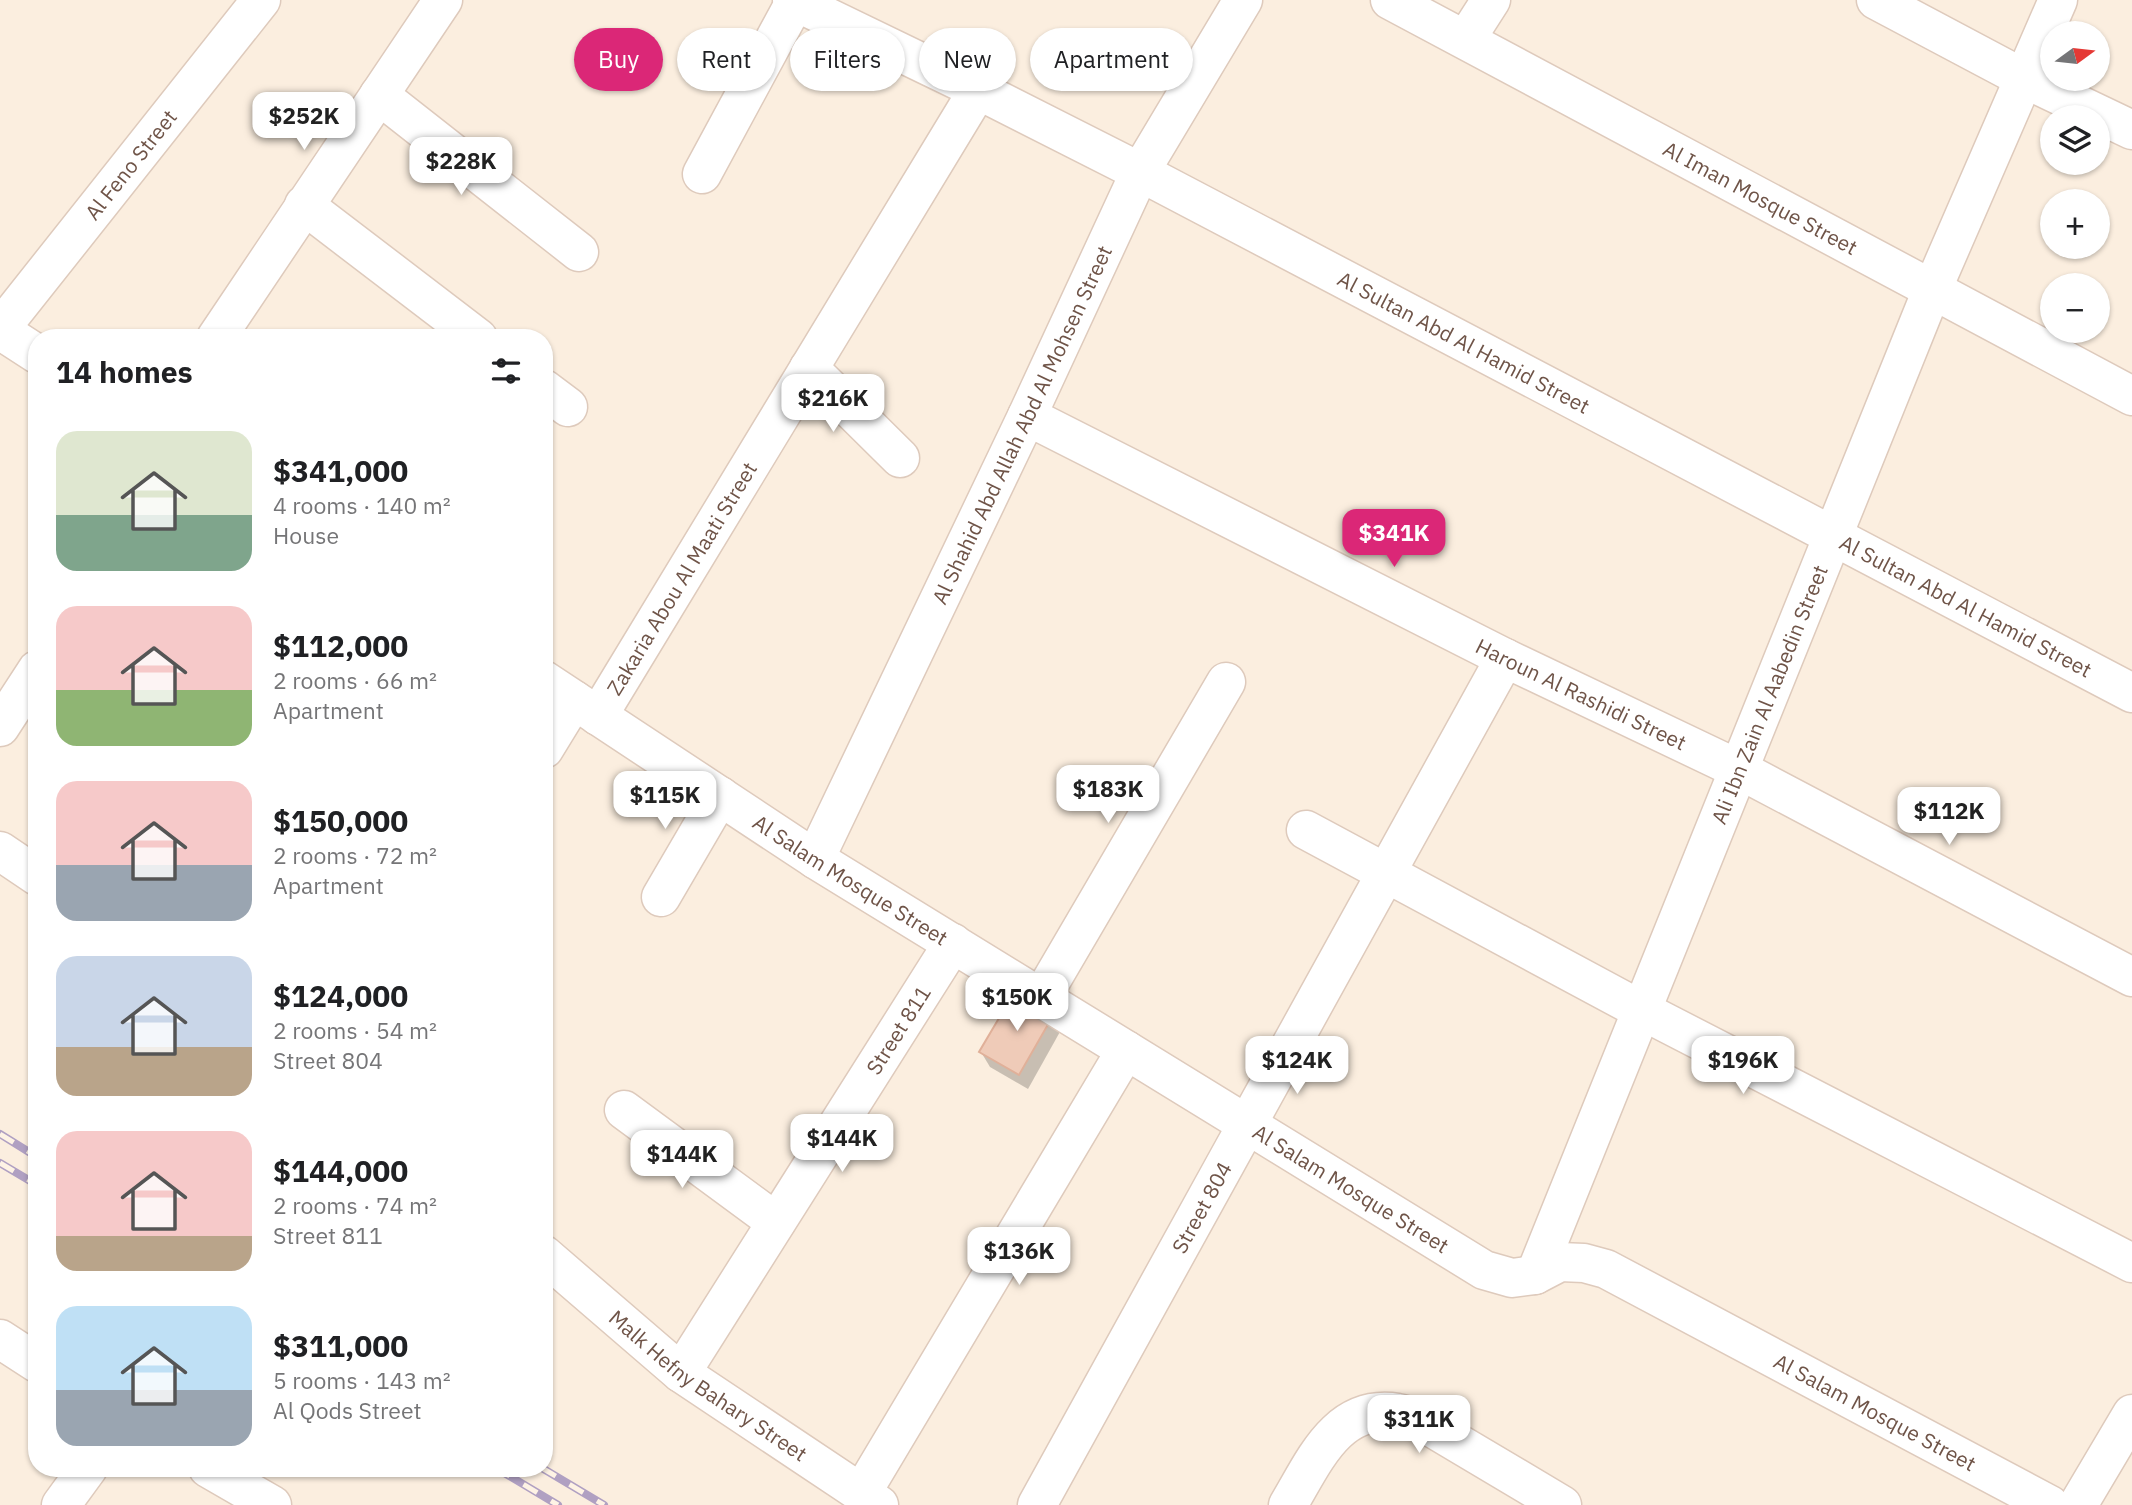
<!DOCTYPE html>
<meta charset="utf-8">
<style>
body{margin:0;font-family:"IBM Plex Sans",sans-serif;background:#f2f2f2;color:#202124;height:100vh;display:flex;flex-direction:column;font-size:26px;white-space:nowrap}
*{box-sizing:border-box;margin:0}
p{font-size:23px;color:#757577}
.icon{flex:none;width:38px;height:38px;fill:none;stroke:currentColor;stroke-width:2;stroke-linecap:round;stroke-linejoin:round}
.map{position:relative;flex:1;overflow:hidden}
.details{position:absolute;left:28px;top:329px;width:525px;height:1148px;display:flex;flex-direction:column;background:#fff;border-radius:28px;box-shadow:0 2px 5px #0004}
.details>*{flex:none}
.banner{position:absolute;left:574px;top:28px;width:665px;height:63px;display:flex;gap:14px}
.needle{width:46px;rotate:75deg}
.controls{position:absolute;left:2040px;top:21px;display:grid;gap:14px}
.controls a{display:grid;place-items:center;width:70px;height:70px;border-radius:50%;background:#fff;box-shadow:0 2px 5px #0004;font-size:35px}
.price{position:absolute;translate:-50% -60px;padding:0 16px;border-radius:14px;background:#fff;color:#222;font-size:23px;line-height:46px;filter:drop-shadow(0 2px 4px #0008)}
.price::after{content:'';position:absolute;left:50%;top:42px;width:21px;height:16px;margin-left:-10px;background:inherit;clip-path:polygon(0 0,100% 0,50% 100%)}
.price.current{background:#db2777;color:#fff}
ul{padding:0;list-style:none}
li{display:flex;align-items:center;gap:21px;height:175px;padding:0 28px}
li span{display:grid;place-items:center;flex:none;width:196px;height:140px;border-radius:21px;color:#555}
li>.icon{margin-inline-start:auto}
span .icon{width:84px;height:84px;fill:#fffc;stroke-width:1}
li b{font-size:30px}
h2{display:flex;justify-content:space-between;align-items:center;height:84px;padding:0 28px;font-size:30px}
.chip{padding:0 24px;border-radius:32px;background:#fff;box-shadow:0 2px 5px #0004;font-size:24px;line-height:63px}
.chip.current{background:#db2777;color:#fff}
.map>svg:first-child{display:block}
</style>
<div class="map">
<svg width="2132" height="1505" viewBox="0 0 2132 1505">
<rect width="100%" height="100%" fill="#fbeedf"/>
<path fill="#0003" d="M 1052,1015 L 1061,1030 L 1028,1089 L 990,1067 L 981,1052 Z"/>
<path fill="#efcbb8" stroke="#e0b099" stroke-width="2" d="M 1015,991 L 1054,1014 L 1019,1075 L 979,1052 Z"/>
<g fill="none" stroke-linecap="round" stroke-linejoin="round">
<g stroke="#decabc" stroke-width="41">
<g id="minor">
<path id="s1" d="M 792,0 L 978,90 L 1140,172 L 2132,693"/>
<path id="s2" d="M 1390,0 L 2132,396"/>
<path d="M 1876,0 L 2023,78 L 2132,130"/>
<path d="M 1466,39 L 1491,0"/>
<path d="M 379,95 L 579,252"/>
<path d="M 702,174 L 796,0"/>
<path d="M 304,205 L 478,338"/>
<path id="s3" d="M 0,329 L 261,0"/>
<path d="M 0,330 L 37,354"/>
<path d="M 216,338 L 443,0"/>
<path d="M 809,368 L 900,458"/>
<path d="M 544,389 L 568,407"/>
<path id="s4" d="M 1027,416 L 1505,658 L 1738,769 L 2132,977"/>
<path id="s5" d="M 544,680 L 815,859 L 1484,1270 L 1512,1278 L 1535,1275 L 1560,1262 L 1584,1263 L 1606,1269 L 2050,1505"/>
<path id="s6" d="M 598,716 L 978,90"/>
<path d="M 0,727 L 37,670"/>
<path d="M 544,749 L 574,700"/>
<path d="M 1306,830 L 1641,1010 L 2132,1263"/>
<path d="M 0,851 L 37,876"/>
<path id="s7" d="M 815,859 L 1027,416 L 1140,172 L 1243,0"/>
<path d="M 661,897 L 720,796"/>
<path d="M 1041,998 L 1226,682"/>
<path d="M 624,1110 L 776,1222"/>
<path id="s8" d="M 544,1255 L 681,1373 L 879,1505"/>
<path id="s9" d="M 1535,1275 L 1932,290 L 2058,0"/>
<path d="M 0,1339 L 37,1363"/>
<path id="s10" d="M 681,1373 L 953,943"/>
<path d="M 208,1468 L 272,1505"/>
<path d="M 861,1494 L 1126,1050"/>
<path d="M 61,1505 L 88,1468"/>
<path id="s11" d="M 1037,1505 C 1194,1223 1347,940 1505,658"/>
<path d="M 1288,1505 C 1314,1462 1337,1403 1398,1413 C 1407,1414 1416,1420 1424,1423 L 1562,1505"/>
<path d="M 2078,1505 L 2132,1414"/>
</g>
</g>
<use href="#minor" stroke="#fff" stroke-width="38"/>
<g stroke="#b0a0c2" stroke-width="8">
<path id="rail" d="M 0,1134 L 37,1157
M 0,1163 L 37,1185
M 496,1468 L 558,1505
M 542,1468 L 604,1505"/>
</g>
<use href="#rail" stroke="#fef3e5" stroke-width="5" stroke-dasharray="16" stroke-linecap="butt"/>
</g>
<g text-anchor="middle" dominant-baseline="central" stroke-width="6" stroke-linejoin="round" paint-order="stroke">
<g font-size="21" fill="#6f5448" stroke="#fef3e5">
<text stroke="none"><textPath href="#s3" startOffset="210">Al Feno Street</textPath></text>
<text stroke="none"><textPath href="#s2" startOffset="420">Al Iman Mosque Street</textPath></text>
<text stroke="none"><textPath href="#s1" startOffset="754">Al Sultan Abd Al Hamid Street</textPath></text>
<text stroke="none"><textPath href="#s7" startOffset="481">Al Shahid Abd Allah Abd Al Mohsen Street</textPath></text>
<text stroke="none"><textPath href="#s6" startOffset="161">Zakaria Abou Al Maati Street</textPath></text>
<text stroke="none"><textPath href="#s1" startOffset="1321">Al Sultan Abd Al Hamid Street</textPath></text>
<text stroke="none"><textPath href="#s4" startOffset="620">Haroun Al Rashidi Street</textPath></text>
<text stroke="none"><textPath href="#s9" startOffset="626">Ali Ibn Zain Al Aabedin Street</textPath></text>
<text stroke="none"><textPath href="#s5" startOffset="366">Al Salam Mosque Street</textPath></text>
<text stroke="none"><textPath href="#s10" startOffset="406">Street 811</textPath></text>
<text stroke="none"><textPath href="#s5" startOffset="954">Al Salam Mosque Street</textPath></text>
<text stroke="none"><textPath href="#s11" startOffset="340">Street 804</textPath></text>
<text stroke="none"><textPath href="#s8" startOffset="210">Malk Hefny Bahary Street</textPath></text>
<text stroke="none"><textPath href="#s5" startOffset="1542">Al Salam Mosque Street</textPath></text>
</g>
</g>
</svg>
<div class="controls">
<a><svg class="needle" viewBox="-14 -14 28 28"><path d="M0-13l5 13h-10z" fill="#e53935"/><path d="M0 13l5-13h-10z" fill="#757577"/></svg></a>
<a><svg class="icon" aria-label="layers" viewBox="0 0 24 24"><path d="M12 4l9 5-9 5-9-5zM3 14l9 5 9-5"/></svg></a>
<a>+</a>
<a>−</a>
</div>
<b class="price" style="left:304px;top:152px">$252K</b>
<b class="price" style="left:461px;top:197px">$228K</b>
<b class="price" style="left:833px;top:434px">$216K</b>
<b class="price current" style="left:1394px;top:569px">$341K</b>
<b class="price" style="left:1108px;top:825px">$183K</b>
<b class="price" style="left:665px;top:831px">$115K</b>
<b class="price" style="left:1949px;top:847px">$112K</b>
<b class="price" style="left:1017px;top:1033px">$150K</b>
<b class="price" style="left:1297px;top:1096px">$124K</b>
<b class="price" style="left:1743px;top:1096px">$196K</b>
<b class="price" style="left:842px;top:1174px">$144K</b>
<b class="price" style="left:682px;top:1190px">$144K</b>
<b class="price" style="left:1019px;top:1287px">$136K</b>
<b class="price" style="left:1419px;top:1455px">$311K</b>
<div class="banner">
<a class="chip current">Buy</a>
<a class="chip">Rent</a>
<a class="chip">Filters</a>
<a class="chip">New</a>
<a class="chip">Apartment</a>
</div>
<section class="details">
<h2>14 homes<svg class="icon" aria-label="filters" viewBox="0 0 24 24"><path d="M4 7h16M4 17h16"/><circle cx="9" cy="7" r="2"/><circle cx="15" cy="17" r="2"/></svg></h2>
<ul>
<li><span style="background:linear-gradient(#dfe7d0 60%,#7fa58c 0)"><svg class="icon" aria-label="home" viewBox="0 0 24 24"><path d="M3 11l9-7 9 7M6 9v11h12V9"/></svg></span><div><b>$341,000</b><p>4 rooms · 140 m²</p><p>House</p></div></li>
<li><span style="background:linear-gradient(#f6c9c9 60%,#8fb573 0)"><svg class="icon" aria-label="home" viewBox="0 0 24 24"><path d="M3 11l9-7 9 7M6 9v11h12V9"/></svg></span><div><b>$112,000</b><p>2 rooms · 66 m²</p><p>Apartment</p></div></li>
<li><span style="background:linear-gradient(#f6c9c9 60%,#9aa5b1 0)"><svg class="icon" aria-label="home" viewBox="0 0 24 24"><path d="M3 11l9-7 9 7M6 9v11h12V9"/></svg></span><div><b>$150,000</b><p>2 rooms · 72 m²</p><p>Apartment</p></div></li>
<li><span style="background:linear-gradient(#c9d6e8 65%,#b9a48a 0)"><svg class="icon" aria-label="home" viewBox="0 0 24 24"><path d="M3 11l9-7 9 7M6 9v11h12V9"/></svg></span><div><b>$124,000</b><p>2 rooms · 54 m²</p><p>Street 804</p></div></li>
<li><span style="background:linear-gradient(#f6c9c9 75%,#b9a48a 0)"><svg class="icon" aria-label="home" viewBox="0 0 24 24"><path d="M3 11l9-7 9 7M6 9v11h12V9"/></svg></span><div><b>$144,000</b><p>2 rooms · 74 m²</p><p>Street 811</p></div></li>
<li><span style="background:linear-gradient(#bfe0f5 60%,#9aa5b1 0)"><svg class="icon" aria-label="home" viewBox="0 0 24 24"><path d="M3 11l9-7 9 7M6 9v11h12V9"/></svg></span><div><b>$311,000</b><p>5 rooms · 143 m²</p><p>Al Qods Street</p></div></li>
</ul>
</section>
</div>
